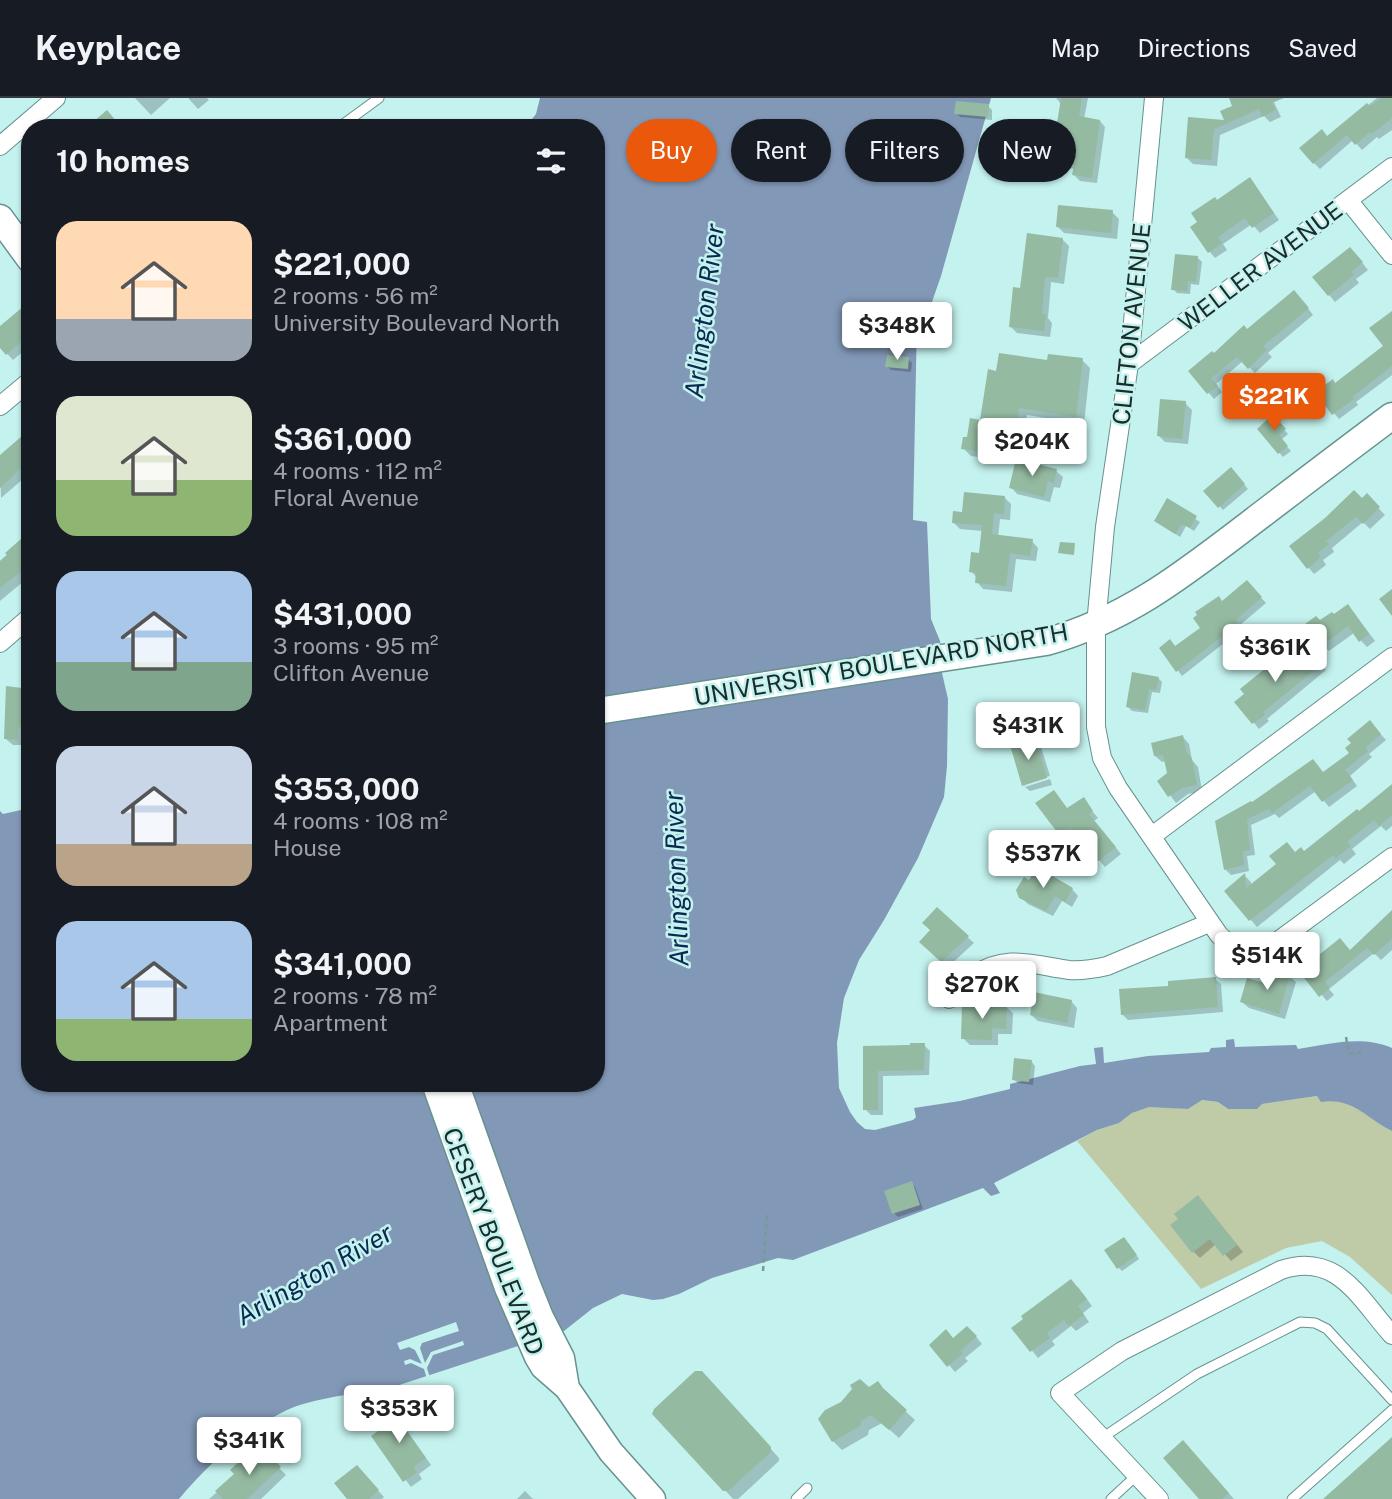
<!DOCTYPE html>
<meta charset="utf-8">
<style>
body{margin:0;font-family:"Public Sans",sans-serif;background:#20242c;color:#f1f3f6;height:100vh;display:flex;flex-direction:column;font-size:26px;white-space:nowrap}
*{box-sizing:border-box;margin:0}
p{font-size:23px;color:#9ea1a6}
.icon{flex:none;width:38px;height:38px;fill:none;stroke:currentColor;stroke-width:2;stroke-linecap:round;stroke-linejoin:round}
.map{position:relative;flex:1;overflow:hidden}
.sheet{position:absolute;left:21px;top:21px;width:584px;height:973px;display:flex;flex-direction:column;background:#171b24;border-radius:28px;box-shadow:0 2px 5px #0004}
.sheet>*{flex:none}
.top-card{position:absolute;left:626px;top:21px;width:660px;height:63px;display:flex;gap:14px}
.price{position:absolute;translate:-50% -60px;padding:0 16px;border-radius:7px;background:#fff;color:#222;font-size:23px;line-height:46px;filter:drop-shadow(0 2px 4px #0008)}
.price::after{content:'';position:absolute;left:50%;top:42px;width:21px;height:16px;margin-left:-10px;background:inherit;clip-path:polygon(0 0,100% 0,50% 100%)}
.price.current{background:#ea580c;color:#fff}
ul{padding:0;list-style:none}
li{display:flex;align-items:center;gap:21px;height:175px;padding:0 35px}
li span{display:grid;place-items:center;flex:none;width:196px;height:140px;border-radius:21px;color:#555}
li>.icon{margin-inline-start:auto}
span .icon{width:84px;height:84px;fill:#fffc;stroke-width:1}
li b{font-size:30px}
h2{display:flex;justify-content:space-between;align-items:center;height:84px;padding:0 35px;font-size:30px}
.tag{padding:0 24px;border-radius:32px;background:#171b24;box-shadow:0 2px 5px #0004;font-size:24px;line-height:63px}
.tag.current{background:#ea580c;color:#fff}
header{display:flex;align-items:center;gap:42px;box-sizing:border-box;height:98px;padding:0 35px;background:#171b24;border-bottom:2px solid #363941}
header strong{font-size:33px}
nav{display:flex;gap:38px;margin-inline-start:auto;font-size:24px}
.map>svg:first-child{display:block}
</style>
<header>
<strong>Keyplace</strong>
<nav><a>Map</a><a>Directions</a><a>Saved</a></nav>
</header>
<div class="map">
<svg width="1392" height="1401" viewBox="0 0 1392 1401">
<rect width="100%" height="100%" fill="#c4f2ee"/>
<path fill="#bfcba7" d="M 1317,998 L 1321,1003 C 1351,999 1367,1020 1392,1033 L 1392,1197 L 1350,1159 L 1322,1143 L 1286,1150 L 1201,1191 L 1077,1043 L 1097,1032 L 1119,1025 L 1132,1015 L 1149,1008 L 1188,1011 L 1201,1002 L 1218,1004 L 1228,1011 Z"/>
<path fill="#8298b7" d="M 540,0 L 991,0 L 941,178 L 926,221 L 917,220 L 913,422 L 927,424 L 931,521 L 940,543 L 942,575 L 948,601 L 947,668 L 944,699 L 918,760 L 884,822 L 859,862 L 844,900 L 837,945 L 839,990 L 850,1014 L 857,1024 L 865,1031 L 875,1032 L 913,1022 L 916,1019 L 914,1010 L 960,1003 L 1010,991 L 1010,986 L 1080,968 L 1096,966 L 1094,950 L 1103,949 L 1104,965 L 1148,958 L 1209,954 L 1211,950 L 1226,949 L 1226,942 L 1234,941 L 1235,949 L 1296,947 L 1298,951 C 1329,946 1362,937 1392,950 L 1392,1033 C 1366,1020 1352,999 1321,1004 L 1317,998 L 1262,1006 L 1257,1011 L 1228,1011 L 1218,1004 L 1202,1002 L 1188,1011 L 1149,1009 L 1132,1015 L 1119,1025 L 1097,1032 L 994,1085 L 1000,1095 L 991,1098 L 983,1090 L 793,1162 L 778,1160 L 712,1180 L 679,1196 L 663,1201 L 653,1202 L 622,1196 L 593,1210 L 564,1233 L 387,1291 C 364,1293 307,1302 287,1312 C 247,1331 206,1368 179,1401 L 0,1401 L 0,713 L 3,716 L 30,710 L 30,985 L 597,985 L 597,30 L 525,30 L 536,16 Z"/>
<path fill="#c4f2ee" d="M 456,1224 L 459,1233 L 422,1245 L 420,1250 L 425,1265 L 431,1254 L 463,1243 L 464,1247 L 433,1257 L 427,1270 L 430,1280 L 427,1281 L 424,1271 L 411,1265 L 405,1267 L 404,1263 L 410,1261 L 422,1266 L 415,1252 L 409,1249 L 400,1252 L 397,1245 Z"/>
<path fill="#0003" d="M 135,0 L 170,0 L 151,17 Z
M 188,0 L 207,0 L 209,2 L 198,11 Z
M 1056,0 L 1088,0 L 1084,21 L 1100,23 L 1105,29 L 1097,85 L 1080,83 L 1074,77 L 1075,71 L 1059,68 L 1053,62 L 1062,7 Z
M 1231,0 L 1272,0 L 1281,19 L 1270,24 L 1264,18 L 1220,37 L 1217,68 L 1193,66 L 1186,59 L 1190,21 L 1227,24 L 1234,8 Z
M 1377,0 L 1392,0 L 1392,32 L 1379,41 L 1377,39 L 1362,52 L 1353,42 L 1320,71 L 1314,65 L 1327,40 Z
M 988,8 L 992,12 L 992,22 L 960,19 L 956,15 Z
M 1250,81 L 1279,122 L 1260,135 L 1252,126 L 1223,146 L 1227,152 L 1215,160 L 1209,153 L 1217,103 Z
M 1112,114 L 1119,121 L 1117,141 L 1064,135 L 1057,128 Z
M 1062,141 L 1069,148 L 1064,186 L 1051,184 L 1048,220 L 1052,225 L 1050,239 L 1017,235 L 1011,229 L 1021,192 Z
M 1356,157 L 1368,172 L 1356,181 L 1359,185 L 1335,204 L 1315,180 Z
M 1198,160 L 1202,164 L 1199,187 L 1191,186 L 1190,196 L 1177,195 L 1173,191 Z
M 1300,200 L 1313,217 L 1268,255 L 1272,259 L 1255,275 L 1243,263 L 1216,286 L 1222,294 L 1214,301 L 1190,273 L 1247,233 Z
M 1392,215 L 1392,277 L 1356,304 L 1358,307 L 1339,321 L 1317,295 L 1336,287 L 1385,249 Z
M 30,216 L 30,248 L 13,262 L 0,248 L 0,230 Z
M 908,261 L 912,265 L 911,274 L 891,272 L 887,268 Z
M 1082,262 L 1090,270 L 1084,326 L 1027,317 L 1019,363 L 1056,373 L 1063,379 L 1060,390 L 1054,389 L 1050,404 L 1017,396 L 1011,389 L 1017,365 L 971,358 L 963,350 L 981,324 L 997,275 L 1049,264 Z
M 1185,305 L 1192,312 L 1188,346 L 1165,344 L 1159,338 Z
M 1273,319 L 1288,336 L 1281,342 L 1291,353 L 1283,359 L 1259,331 Z
M 30,334 L 30,375 L 1,400 L 0,358 Z
M 1231,371 L 1248,391 L 1223,412 L 1205,393 Z
M 1367,398 L 1385,417 L 1370,431 L 1363,424 L 1332,450 L 1334,454 L 1323,462 L 1326,467 L 1314,476 L 1308,469 L 1327,421 Z
M 1005,400 L 1011,406 L 1010,422 L 1000,421 L 998,439 L 1032,443 L 1038,450 L 1036,463 L 1016,461 L 1012,494 L 983,491 L 977,484 L 977,480 L 971,473 L 980,457 L 983,433 L 960,431 L 953,424 L 964,415 Z
M 1168,403 L 1200,424 L 1194,433 L 1186,428 L 1180,439 L 1156,423 Z
M 30,436 L 30,478 L 0,503 L 0,463 Z
M 1251,489 L 1266,505 L 1239,528 L 1242,531 L 1182,578 L 1161,550 L 1176,549 L 1203,530 L 1223,505 Z
M 1354,515 L 1375,543 L 1367,549 L 1354,535 L 1329,553 L 1322,546 L 1321,524 Z
M 1314,559 L 1326,572 L 1267,621 L 1269,623 L 1259,631 L 1237,604 L 1272,576 L 1302,560 Z
M 1158,580 L 1162,584 L 1160,595 L 1152,594 L 1148,615 L 1132,613 L 1128,609 Z
M 30,593 L 30,635 L 24,635 L 23,647 L 13,647 L 6,641 Z
M 1375,630 L 1386,642 L 1369,656 L 1372,659 L 1350,678 L 1357,688 L 1329,709 L 1316,693 L 1279,720 L 1275,716 L 1251,727 L 1255,757 L 1247,758 L 1249,773 L 1231,777 L 1225,771 L 1217,724 L 1324,676 L 1352,656 Z
M 1183,639 L 1189,646 L 1192,662 L 1198,669 L 1202,693 L 1188,696 L 1176,705 L 1159,683 L 1169,676 L 1166,663 L 1162,664 L 1155,658 Z
M 1035,642 L 1041,649 L 1050,678 L 1025,685 L 1025,688 L 1024,687 Z
M 1050,681 L 1052,687 L 1030,693 L 1025,689 Z
M 1392,688 L 1392,728 L 1386,733 L 1381,728 L 1352,751 L 1356,756 L 1344,766 L 1340,762 L 1257,829 L 1226,793 L 1245,778 L 1251,784 L 1251,789 L 1296,756 L 1305,755 Z
M 1054,694 L 1068,712 L 1083,702 L 1098,720 L 1094,723 L 1121,756 L 1105,769 L 1077,736 L 1068,743 L 1061,737 Z
M 1072,791 L 1078,798 L 1072,809 L 1062,803 L 1053,818 L 1028,806 L 1021,799 Z
M 937,811 L 974,845 L 948,869 L 922,844 L 932,832 Z
M 1392,813 L 1392,852 L 1381,862 L 1374,855 L 1329,891 L 1334,897 L 1327,903 L 1301,873 L 1350,854 Z
M 1289,878 L 1296,884 L 1285,921 L 1249,910 L 1242,904 Z
M 1215,881 L 1221,886 L 1223,914 L 1128,922 L 1122,916 L 1170,889 Z
M 1071,903 L 1077,910 L 1074,930 L 1038,923 L 1031,917 Z
M 1006,909 L 1013,915 L 1012,936 L 998,936 L 998,947 L 970,947 L 963,940 Z
M 924,947 L 930,953 L 929,977 L 883,978 L 883,1017 L 871,1017 L 865,1011 L 865,949 Z
M 1031,963 L 1035,968 L 1033,987 L 1018,985 L 1013,981 Z
M 911,1085 L 915,1089 L 923,1111 L 898,1119 L 894,1115 Z
M 1204,1106 L 1243,1154 L 1231,1163 L 1216,1146 L 1200,1160 L 1193,1153 Z
M 1128,1145 L 1139,1161 L 1122,1173 L 1118,1169 Z
M 1078,1189 L 1092,1208 L 1083,1215 L 1089,1224 L 1076,1233 L 1071,1228 L 1052,1243 L 1055,1247 L 1038,1260 L 1014,1230 Z
M 974,1236 L 982,1246 L 965,1260 L 968,1263 L 955,1274 L 949,1267 L 954,1242 Z
M 711,1285 L 779,1360 L 779,1363 L 738,1401 L 733,1401 L 724,1391 Z
M 868,1291 L 890,1299 L 915,1322 L 899,1340 L 882,1325 L 869,1332 L 868,1337 L 842,1352 L 833,1343 Z
M 406,1318 L 414,1329 L 407,1333 L 431,1367 L 419,1376 L 422,1381 L 411,1389 L 373,1338 Z
M 1189,1351 L 1234,1401 L 1202,1401 Z
M 264,1354 L 286,1377 L 261,1401 L 209,1401 Z
M 363,1376 L 384,1399 L 382,1401 L 350,1401 Z
M 525,1393 L 533,1401 L 517,1401 Z"/>
<path fill="#95baa2" d="M 1061,0 L 1082,0 L 1079,18 L 1100,22 L 1092,80 L 1072,77 L 1074,67 L 1051,63 Z
M 1229,0 L 1284,0 L 1272,5 L 1276,12 L 1262,19 L 1259,11 L 1214,31 L 1211,62 L 1185,60 L 1188,19 L 1224,22 L 1220,13 L 1232,8 Z
M 1382,0 L 1392,0 L 1392,20 L 1372,36 L 1370,34 L 1355,47 L 1347,37 L 1313,66 L 1299,50 L 1322,31 L 1327,38 L 1367,5 L 1370,8 Z
M 956,3 L 989,6 L 988,19 L 954,16 Z
M 107,12 L 122,30 L 86,30 Z
M 1250,79 L 1274,115 L 1252,130 L 1245,120 L 1218,139 L 1222,145 L 1208,155 L 1190,129 L 1197,124 L 1191,115 L 1215,99 L 1217,102 Z
M 1058,107 L 1113,112 L 1111,135 L 1056,129 Z
M 1027,135 L 1063,140 L 1058,180 L 1045,179 L 1042,216 L 1046,216 L 1044,233 L 1009,229 L 1013,189 L 1020,190 Z
M 1350,149 L 1363,164 L 1351,174 L 1354,177 L 1328,198 L 1312,179 Z
M 1175,156 L 1198,158 L 1196,184 L 1188,183 L 1187,193 L 1171,192 Z
M 1294,192 L 1309,210 L 1263,248 L 1267,252 L 1248,271 L 1237,259 L 1211,280 L 1218,288 L 1207,296 L 1188,273 L 1212,253 L 1214,255 L 1244,227 L 1247,231 Z
M 24,208 L 30,215 L 30,236 L 6,257 L 0,250 L 0,228 Z
M 1392,213 L 1392,268 L 1352,299 L 1354,301 L 1332,317 L 1315,294 L 1333,281 L 1335,285 L 1383,248 L 1369,230 Z
M 999,255 L 1047,262 L 1048,256 L 1083,260 L 1076,319 L 1019,310 L 1012,358 L 961,351 L 963,339 L 967,339 L 970,320 L 980,322 L 988,271 L 996,273 Z
M 887,257 L 909,259 L 908,271 L 885,269 Z
M 1160,301 L 1186,303 L 1182,341 L 1157,338 Z
M 1273,316 L 1286,331 L 1279,337 L 1288,348 L 1278,356 L 1257,331 Z
M 30,331 L 30,361 L 0,390 L 0,357 Z
M 1016,361 L 1057,371 L 1054,385 L 1048,383 L 1044,399 L 1009,390 Z
M 1231,369 L 1245,386 L 1218,410 L 1203,393 Z
M 1354,392 L 1362,400 L 1367,395 L 1380,409 L 1363,426 L 1356,419 L 1326,443 L 1329,446 L 1318,455 L 1321,459 L 1307,471 L 1289,448 L 1325,420 Z
M 964,394 L 1005,398 L 1004,416 L 994,415 L 992,436 L 1033,441 L 1030,458 L 1010,455 L 1006,488 L 975,485 L 976,475 L 969,474 L 971,454 L 979,455 L 982,427 L 952,425 L 953,413 L 962,414 Z
M 1167,400 L 1197,418 L 1190,430 L 1182,426 L 1175,436 L 1154,423 Z
M 30,433 L 30,466 L 0,490 L 0,463 L 7,457 L 5,455 Z
M 1060,444 L 1075,445 L 1074,457 L 1058,455 Z
M 1247,482 L 1262,499 L 1236,522 L 1238,526 L 1176,574 L 1159,550 L 1170,541 L 1175,548 L 1200,530 L 1193,520 L 1197,517 L 1195,514 L 1219,498 L 1222,503 Z
M 1392,491 L 1392,518 L 1379,501 Z
M 1348,506 L 1369,536 L 1359,544 L 1348,528 L 1321,548 L 1305,526 L 1316,518 L 1320,522 L 1332,514 L 1334,516 Z
M 1309,551 L 1322,566 L 1263,614 L 1265,617 L 1252,626 L 1234,604 L 1244,596 L 1240,591 L 1267,569 L 1271,574 L 1297,552 L 1301,558 Z
M 1132,574 L 1159,579 L 1156,592 L 1149,591 L 1145,612 L 1126,609 Z
M 6,588 L 30,591 L 30,630 L 18,629 L 18,642 L 4,641 Z
M 1370,622 L 1381,636 L 1365,650 L 1368,653 L 1345,672 L 1353,682 L 1322,704 L 1310,688 L 1272,715 L 1269,711 L 1247,721 L 1250,752 L 1243,753 L 1244,767 L 1224,772 L 1215,723 L 1251,703 L 1252,704 L 1313,661 L 1323,674 L 1349,655 L 1345,650 L 1351,645 L 1347,641 Z
M 1183,637 L 1186,654 L 1192,661 L 1197,687 L 1182,690 L 1168,699 L 1157,683 L 1167,675 L 1163,657 L 1154,658 L 1151,645 Z
M 1035,640 L 1047,680 L 1022,688 L 1010,647 Z
M 1392,686 L 1392,717 L 1379,728 L 1374,722 L 1347,744 L 1351,748 L 1336,760 L 1333,757 L 1249,823 L 1224,793 L 1245,775 L 1246,790 L 1276,766 L 1269,758 L 1287,744 L 1295,754 L 1301,749 L 1304,753 L 1357,711 L 1359,713 Z
M 1054,692 L 1067,710 L 1084,699 L 1093,713 L 1089,716 L 1116,749 L 1097,764 L 1070,730 L 1060,738 L 1035,705 Z
M 1037,769 L 1073,790 L 1065,804 L 1055,798 L 1046,813 L 1019,800 L 1016,792 L 1024,779 L 1029,782 Z
M 937,809 L 969,838 L 941,864 L 919,844 L 930,832 L 922,825 Z
M 1392,812 L 1392,841 L 1374,857 L 1367,850 L 1325,884 L 1330,890 L 1319,899 L 1299,873 L 1340,840 L 1350,852 Z
M 1273,871 L 1290,876 L 1279,916 L 1240,904 L 1247,880 L 1269,886 Z
M 1216,879 L 1218,909 L 1121,917 L 1119,891 L 1168,888 L 1168,883 Z
M 1034,894 L 1072,902 L 1067,925 L 1030,917 Z
M 962,906 L 1007,907 L 1006,931 L 992,930 L 992,942 L 961,941 Z
M 910,945 L 925,945 L 924,972 L 878,973 L 878,1012 L 863,1012 L 863,948 L 910,947 Z
M 1014,960 L 1032,962 L 1029,984 L 1012,982 Z
M 912,1083 L 920,1107 L 892,1116 L 884,1093 Z
M 1198,1097 L 1237,1147 L 1223,1158 L 1210,1141 L 1192,1155 L 1170,1127 L 1178,1121 L 1174,1116 Z
M 1124,1139 L 1137,1157 L 1117,1171 L 1104,1152 Z
M 1071,1181 L 1087,1201 L 1078,1208 L 1084,1217 L 1069,1228 L 1064,1222 L 1047,1235 L 1050,1240 L 1030,1254 L 1011,1230 L 1023,1221 L 1021,1218 Z
M 967,1228 L 977,1238 L 960,1253 L 963,1255 L 947,1269 L 929,1247 L 946,1231 L 953,1240 Z
M 695,1273 L 702,1273 L 771,1349 L 771,1354 L 728,1393 L 723,1393 L 652,1316 L 654,1311 Z
M 860,1281 L 869,1289 L 878,1283 L 883,1290 L 907,1312 L 889,1332 L 871,1317 L 861,1323 L 860,1328 L 832,1344 L 818,1321 L 825,1312 L 841,1304 L 852,1291 L 850,1287 Z
M 400,1309 L 409,1321 L 402,1326 L 426,1360 L 413,1369 L 417,1374 L 403,1384 L 371,1338 L 388,1326 L 384,1320 Z
M 1392,1339 L 1392,1401 L 1323,1401 Z
M 1183,1342 L 1229,1395 L 1222,1401 L 1199,1401 L 1163,1360 Z
M 264,1351 L 281,1369 L 247,1401 L 223,1401 L 215,1393 L 234,1376 L 230,1372 L 247,1356 L 253,1362 Z
M 357,1367 L 379,1392 L 369,1401 L 347,1401 L 334,1385 Z"/>
<g fill="none" stroke-linecap="round" stroke-linejoin="round">
<g stroke="#67928e" stroke-width="11">
<path id="service" d="M 338,30 L 379,0
M 1102,1340 L 1197,1276 L 1300,1224 L 1315,1225 L 1327,1231 L 1392,1302
M 796,1401 L 807,1390
M 1111,1401 L 1137,1377
M 1292,1401 L 1392,1312"/>
</g>
<g stroke="#67928e" stroke-width="20">
<path id="minor" d="M 1154,0 L 1129,266 L 1105,429 L 1096,527 L 1096,629 L 1102,660 L 1118,690 L 1219,837 L 1231,848 L 1245,853 L 1260,853 L 1274,846 L 1392,759
M 0,48 L 56,0
M 1348,102 L 1392,157
M 1129,266 L 1392,69
M 0,308 L 30,283
M 0,545 L 30,519
M 1152,738 L 1392,559
M 949,901 C 957,894 965,884 973,878 C 1006,855 1033,867 1069,872 C 1082,873 1094,871 1107,868 L 1209,825
M 1159,1401 L 1060,1295 L 1122,1253 L 1281,1172 C 1337,1153 1359,1200 1392,1237"/>
</g>
<g stroke="#67928e" stroke-width="27">
<path id="secondary" d="M 434,985 L 507,1190 L 537,1259 L 543,1269 L 567,1290 L 611,1354 L 653,1401
M 456,985 L 527,1184 L 541,1219 L 562,1260 L 567,1290"/>
</g>
<g stroke="#67928e" stroke-width="29">
<path id="primary" d="M 0,120 L 30,161
M 597,613 L 1046,544 C 1128,521 1185,475 1252,424 C 1298,389 1345,353 1392,318"/>
</g>
<path stroke="#789996" stroke-width="2.5" stroke-dasharray="5 3.5" stroke-linecap="butt" d="M 1346,939 L 1349,956 L 1361,954
M 763,1173 L 767,1117"/>
<use href="#service" stroke="#fff" stroke-width="9"/>
<use href="#minor" stroke="#fff" stroke-width="18"/>
<use href="#secondary" stroke="#fff" stroke-width="24"/>
<use href="#primary" stroke="#fff" stroke-width="26"/>
</g>
<g text-anchor="middle" dominant-baseline="central" stroke-width="5" stroke-linejoin="round" paint-order="stroke">
<g font-size="24" fill="#1a2c2a" stroke="#c4f2ee">
<text transform="translate(1260 168) rotate(-37)">WELLER AVENUE</text>
<text transform="translate(1131 226) rotate(-84)">CLIFTON AVENUE</text>
<text transform="translate(881 566) rotate(-10)">UNIVERSITY BOULEVARD NORTH</text>
<text transform="translate(494 1143) rotate(69)">CESERY BOULEVARD</text>
</g>
<g font-size="26" font-style="italic" fill="#0a2952" stroke="#c4f2ee">
<text transform="translate(704 213) rotate(-83)">Arlington River</text>
<text transform="translate(676 781) rotate(-92)">Arlington River</text>
<text transform="translate(314 1176) rotate(-30)">Arlington River</text>
</g>
</g>
</svg>
<b class="price" style="left:897px;top:264px">$348K</b>
<b class="price current" style="left:1274px;top:335px">$221K</b>
<b class="price" style="left:1032px;top:380px">$204K</b>
<b class="price" style="left:1275px;top:586px">$361K</b>
<b class="price" style="left:1028px;top:664px">$431K</b>
<b class="price" style="left:1043px;top:792px">$537K</b>
<b class="price" style="left:1267px;top:894px">$514K</b>
<b class="price" style="left:982px;top:923px">$270K</b>
<b class="price" style="left:399px;top:1347px">$353K</b>
<b class="price" style="left:249px;top:1379px">$341K</b>
<div class="top-card">
<a class="tag current">Buy</a>
<a class="tag">Rent</a>
<a class="tag">Filters</a>
<a class="tag">New</a>
</div>
<section class="sheet">
<h2>10 homes<svg class="icon" aria-label="filters" viewBox="0 0 24 24"><path d="M4 7h16M4 17h16"/><circle cx="9" cy="7" r="2"/><circle cx="15" cy="17" r="2"/></svg></h2>
<ul>
<li><span style="background:linear-gradient(#ffd9b3 70%,#9aa5b1 0)"><svg class="icon" aria-label="home" viewBox="0 0 24 24"><path d="M3 11l9-7 9 7M6 9v11h12V9"/></svg></span><div><b>$221,000</b><p>2 rooms · 56 m²</p><p>University Boulevard North</p></div></li>
<li><span style="background:linear-gradient(#dfe7d0 60%,#8fb573 0)"><svg class="icon" aria-label="home" viewBox="0 0 24 24"><path d="M3 11l9-7 9 7M6 9v11h12V9"/></svg></span><div><b>$361,000</b><p>4 rooms · 112 m²</p><p>Floral Avenue</p></div></li>
<li><span style="background:linear-gradient(#a9c7e8 65%,#7fa58c 0)"><svg class="icon" aria-label="home" viewBox="0 0 24 24"><path d="M3 11l9-7 9 7M6 9v11h12V9"/></svg></span><div><b>$431,000</b><p>3 rooms · 95 m²</p><p>Clifton Avenue</p></div></li>
<li><span style="background:linear-gradient(#c9d6e8 70%,#b9a48a 0)"><svg class="icon" aria-label="home" viewBox="0 0 24 24"><path d="M3 11l9-7 9 7M6 9v11h12V9"/></svg></span><div><b>$353,000</b><p>4 rooms · 108 m²</p><p>House</p></div></li>
<li><span style="background:linear-gradient(#a9c7e8 70%,#8fb573 0)"><svg class="icon" aria-label="home" viewBox="0 0 24 24"><path d="M3 11l9-7 9 7M6 9v11h12V9"/></svg></span><div><b>$341,000</b><p>2 rooms · 78 m²</p><p>Apartment</p></div></li>
</ul>
</section>
</div>
